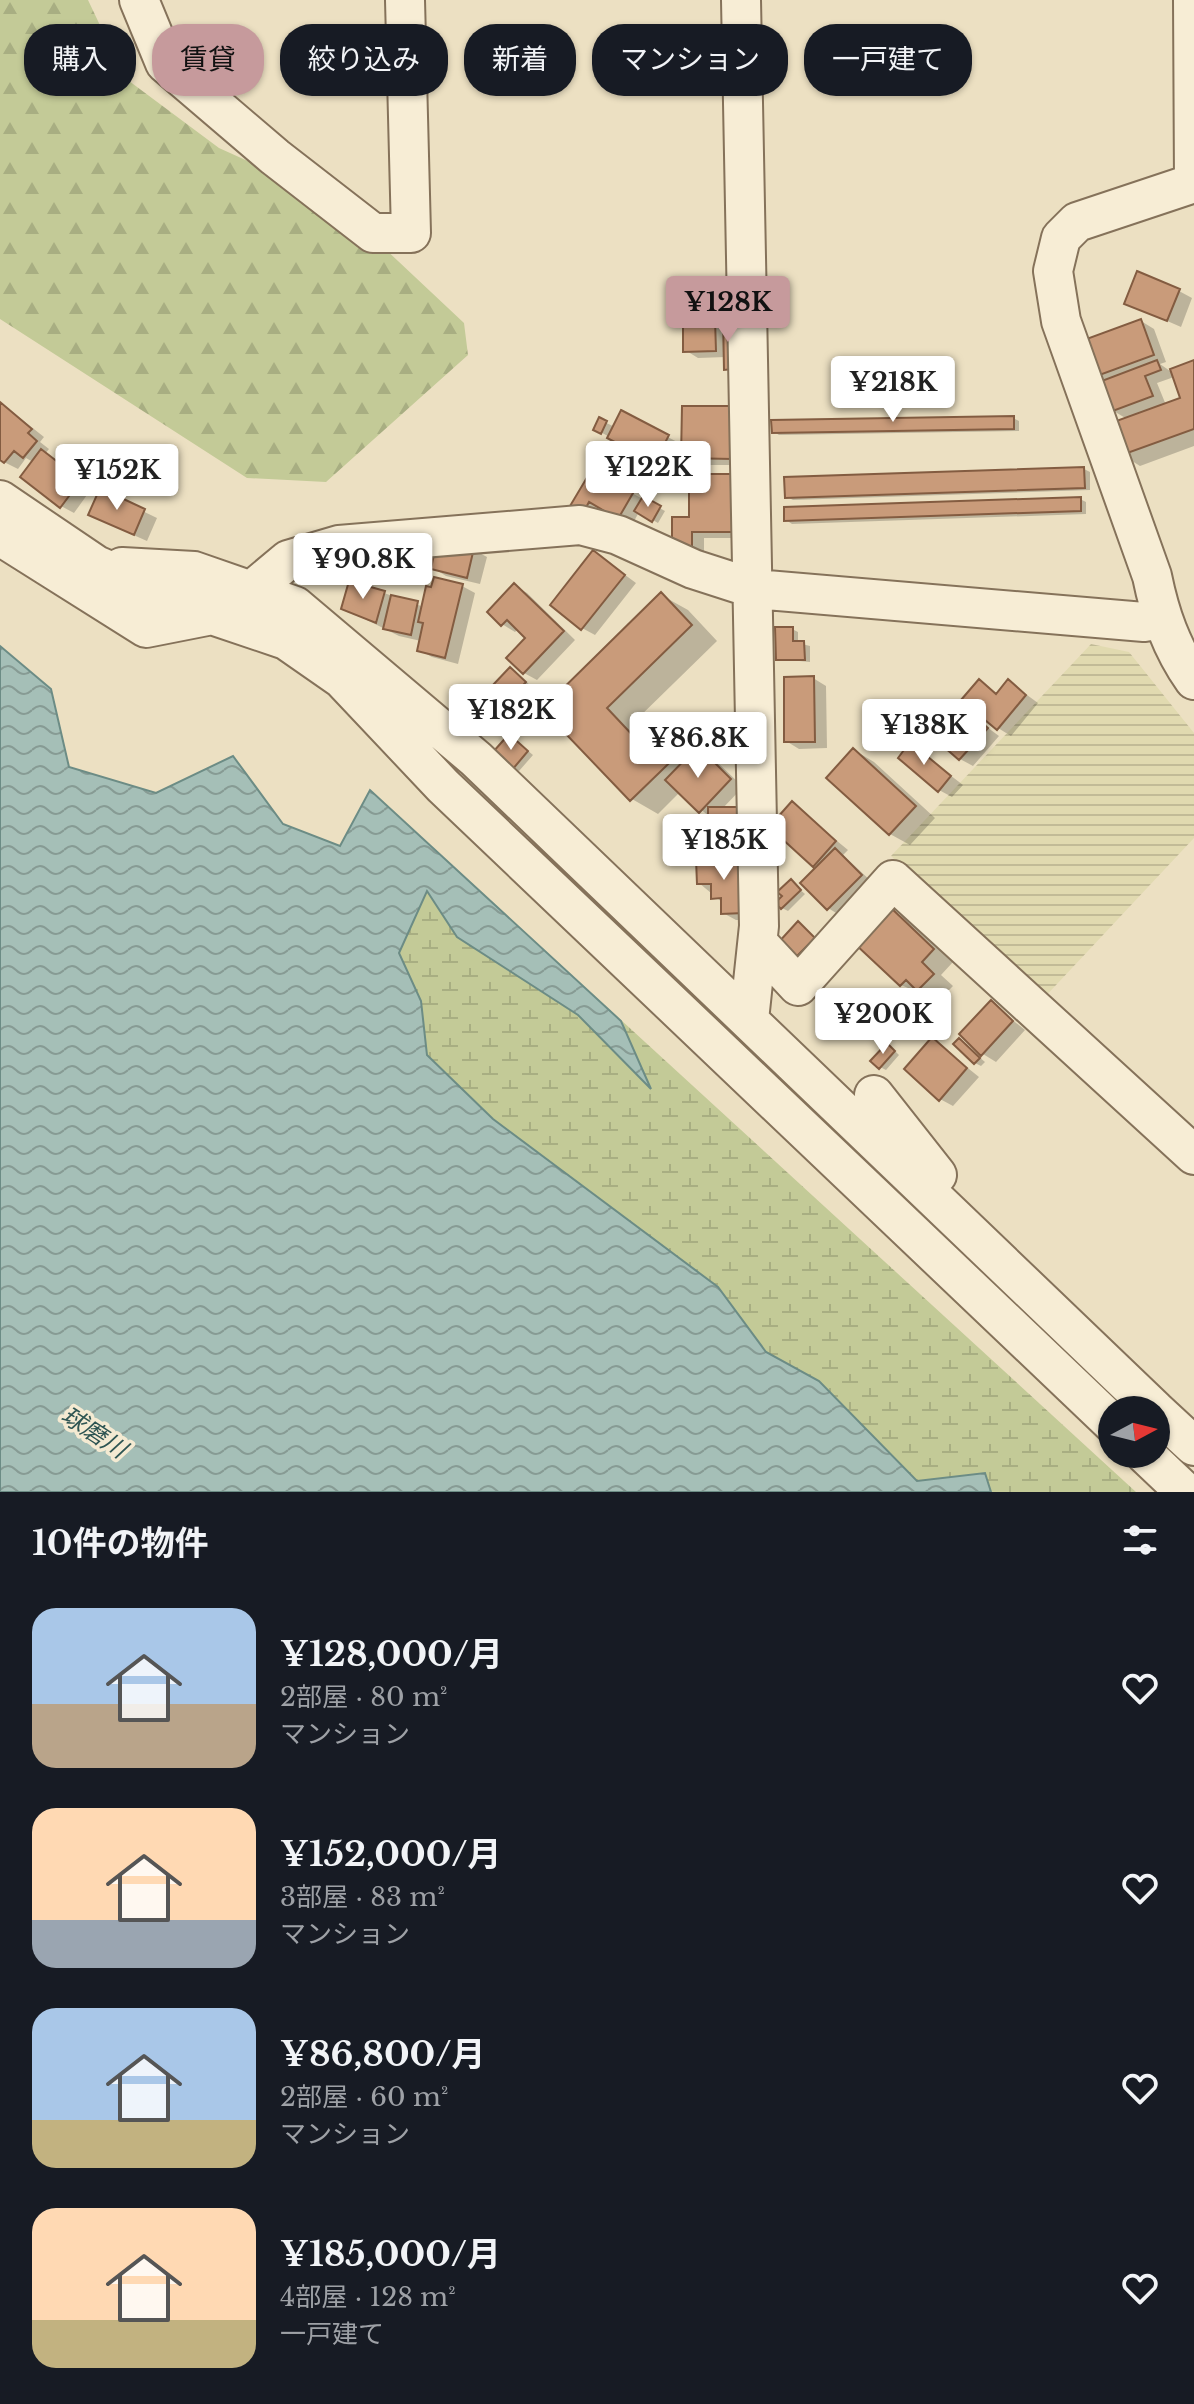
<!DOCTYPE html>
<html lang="ja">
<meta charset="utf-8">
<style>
body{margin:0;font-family:"Libre Baskerville","Noto Sans JP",serif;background:#20242c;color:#f1f3f6;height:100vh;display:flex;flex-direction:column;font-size:30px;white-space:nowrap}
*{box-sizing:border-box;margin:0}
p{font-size:26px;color:#9ea1a6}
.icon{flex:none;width:44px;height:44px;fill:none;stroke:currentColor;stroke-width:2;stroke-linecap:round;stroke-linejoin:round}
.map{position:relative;height:1492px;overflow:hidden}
.details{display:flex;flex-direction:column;background:#171b24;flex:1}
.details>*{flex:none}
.top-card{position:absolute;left:24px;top:24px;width:1146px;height:72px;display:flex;gap:16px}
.needle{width:52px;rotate:83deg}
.tools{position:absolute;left:1098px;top:1396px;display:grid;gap:16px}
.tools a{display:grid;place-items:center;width:72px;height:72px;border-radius:50%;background:#171b24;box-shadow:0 2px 6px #0004;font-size:40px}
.price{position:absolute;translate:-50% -68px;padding:0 18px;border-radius:8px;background:#fff;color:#222;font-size:26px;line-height:52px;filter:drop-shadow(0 2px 4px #0008)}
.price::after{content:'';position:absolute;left:50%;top:48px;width:24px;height:18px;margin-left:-12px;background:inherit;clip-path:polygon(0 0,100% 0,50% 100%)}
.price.active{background:#c69a9c;color:#111}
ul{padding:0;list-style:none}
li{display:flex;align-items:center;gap:24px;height:200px;padding:0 32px}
li span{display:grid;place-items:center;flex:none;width:224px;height:160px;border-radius:24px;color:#555}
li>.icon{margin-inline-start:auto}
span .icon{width:96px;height:96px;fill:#fffc;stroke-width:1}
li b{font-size:34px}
h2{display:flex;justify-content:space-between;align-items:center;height:96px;padding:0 32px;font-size:34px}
.chip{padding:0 28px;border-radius:32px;background:#171b24;box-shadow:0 2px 6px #0004;font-size:28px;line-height:72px}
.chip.active{background:#c69a9c;color:#111}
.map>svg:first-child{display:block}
</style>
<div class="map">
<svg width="1194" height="1492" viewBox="0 0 1194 1492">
<defs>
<pattern id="farmland-rules" width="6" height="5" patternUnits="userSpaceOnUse" patternTransform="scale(2)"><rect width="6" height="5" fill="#e1dab0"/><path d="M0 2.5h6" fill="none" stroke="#c2bb97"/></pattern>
<pattern id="forest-firs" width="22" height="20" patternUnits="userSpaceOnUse" patternTransform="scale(2)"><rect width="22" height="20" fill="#c3ca97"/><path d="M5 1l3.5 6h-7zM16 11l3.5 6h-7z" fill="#a8ae82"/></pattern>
<pattern id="wetland-marsh" width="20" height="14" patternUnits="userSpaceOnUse" patternTransform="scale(2)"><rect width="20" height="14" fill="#c3ca97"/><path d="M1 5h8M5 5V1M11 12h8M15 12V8" fill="none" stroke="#a8ae82"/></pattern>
<pattern id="water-waves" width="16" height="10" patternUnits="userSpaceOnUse" patternTransform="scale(2)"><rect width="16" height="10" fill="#a5bfb7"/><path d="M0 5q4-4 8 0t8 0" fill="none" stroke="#879b94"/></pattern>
</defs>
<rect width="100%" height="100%" fill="#ece0c2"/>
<path fill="url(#farmland-rules)" d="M 1091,644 L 1129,652 L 1194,733 L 1194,838 L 1042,1000 L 891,856 Z"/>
<path fill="url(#forest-firs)" d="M 0,0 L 88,0 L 125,78 L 219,148 L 332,199 L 464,323 L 468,355 L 326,482 L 247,478 L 0,319 Z"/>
<path fill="url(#wetland-marsh)" d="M 0,646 L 51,689 L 69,767 L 156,793 L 233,756 L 283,824 L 340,846 L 370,790 L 1136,1492 L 738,1492 L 13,844 Z"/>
<path fill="url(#water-waves)" stroke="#6c8c85" stroke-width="2" d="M 0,646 L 51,689 L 69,767 L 156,793 L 233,756 L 283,824 L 340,846 L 370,790 L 621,1021 L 651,1089 L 578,1015 L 457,937 L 427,891 L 399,953 L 421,1001 L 427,1055 L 493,1119 L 718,1287 L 766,1352 L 819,1381 L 917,1481 L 985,1473 L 991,1492 L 0,1492 Z"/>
<path fill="#0003" fill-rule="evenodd" d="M 1179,291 L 1192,298 L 1181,327 L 1126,303 Z
M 714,321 L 725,327 L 732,372 L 726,369 L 726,357 L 698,358 L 685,350 Z
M 1141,321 L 1154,329 L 1166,362 L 1160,364 L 1170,371 L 1194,362 L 1194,446 L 1140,466 L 1121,454 L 1127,419 L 1112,410 L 1105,381 L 1096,376 ZM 1174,377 L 1182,399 L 1166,405 L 1157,383 Z
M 0,402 L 44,437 L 40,442 L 49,449 L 45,454 L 92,488 L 74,513 L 61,506 L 33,462 L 26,458 L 18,469 L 0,460 Z
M 733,408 L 746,465 L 696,465 L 683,457 Z
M 622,413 L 681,444 L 668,469 L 595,429 L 600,420 L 615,427 Z
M 1013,418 L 1019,421 L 1019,431 L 779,435 L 774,432 Z
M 1084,469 L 1090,472 L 1090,490 L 793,500 L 787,497 Z
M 593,472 L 665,511 L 658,523 L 639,512 L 632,525 L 603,508 L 597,519 L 573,505 Z
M 691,489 L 747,538 L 704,538 L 704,554 L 687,554 Z
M 101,491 L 157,518 L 147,541 L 104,522 Z
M 1080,499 L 1086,502 L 1086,514 L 792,524 L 786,520 Z
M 474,550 L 487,557 L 480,584 L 446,576 L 433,568 Z
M 594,552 L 636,583 L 595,635 L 582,628 Z
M 462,586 L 475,593 L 458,664 L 432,657 L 419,650 L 421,641 L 399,636 L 361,617 L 384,593 L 424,607 Z
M 514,586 L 527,593 L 575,640 L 537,680 L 524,673 L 528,638 L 518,629 L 515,632 L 502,624 Z
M 661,595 L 688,610 L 717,641 L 632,724 L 646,739 L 669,717 L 695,732 L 718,756 L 714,759 L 743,787 L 722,809 L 745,849 L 745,856 L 706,852 L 714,836 L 719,840 L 719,832 L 710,827 L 710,817 L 680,792 L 658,814 L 632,799 L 545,709 Z
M 792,629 L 798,632 L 798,643 L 810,646 L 810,662 L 778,659 Z
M 516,673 L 531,686 L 516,703 L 510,700 Z
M 813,678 L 826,686 L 827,748 L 799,749 L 786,741 Z
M 979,682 L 998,694 L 1009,682 L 1038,703 L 1011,736 L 998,728 Z
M 883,714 L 911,737 L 903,746 L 897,742 Z
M 972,716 L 999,736 L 973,766 L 960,759 L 959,730 Z
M 510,736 L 533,755 L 519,771 L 513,768 Z
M 911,745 L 963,785 L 952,797 L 939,790 Z
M 854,750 L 874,762 L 935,818 L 910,845 L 890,834 L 829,778 Z
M 792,804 L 848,850 L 843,855 L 873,883 L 841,916 L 828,908 L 818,868 Z
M 698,861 L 756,920 L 736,920 L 723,913 L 723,903 L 699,883 Z
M 791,882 L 805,894 L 788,911 L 782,908 Z
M 889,909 L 909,920 L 953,962 L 941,975 L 953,986 L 938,1001 L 901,985 Z
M 991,1003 L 1025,1030 L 996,1062 L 983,1054 Z
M 933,1040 L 979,1077 L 953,1106 L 940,1099 Z
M 959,1040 L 985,1062 L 981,1066 L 975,1063 Z
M 893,1049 L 899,1055 L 886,1070 L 880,1067 Z"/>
<path fill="#c99b7a" stroke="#835c41" stroke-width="2" d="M 1137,271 L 1180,289 L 1167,321 L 1124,304 Z
M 723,318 L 732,318 L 733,369 L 724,370 Z
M 683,319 L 715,319 L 716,351 L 683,352 Z
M 1141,319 L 1154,355 L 1094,377 L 1081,341 Z
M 1157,360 L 1161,370 L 1145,376 L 1153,396 L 1110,412 L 1099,382 Z
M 1194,360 L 1194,429 L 1119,456 L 1108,424 L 1180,398 L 1170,369 Z
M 0,402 L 32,429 L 28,433 L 37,441 L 23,458 L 14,451 L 4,463 L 0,460 Z
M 682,406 L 734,406 L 733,459 L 681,458 Z
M 621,410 L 669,435 L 655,463 L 607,438 Z
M 1014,416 L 1014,429 L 772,433 L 771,420 Z
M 599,417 L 607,421 L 601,434 L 593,430 Z
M 41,449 L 81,480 L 60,508 L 20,477 Z
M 1084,467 L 1085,488 L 785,498 L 784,477 Z
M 592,469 L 633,493 L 618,519 L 589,502 L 583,513 L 570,506 Z
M 704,474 L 735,474 L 735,532 L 692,532 L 692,548 L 672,548 L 672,517 L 689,517 L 689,487 L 704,487 Z
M 100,488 L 145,509 L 134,535 L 88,515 Z
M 643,496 L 661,506 L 652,522 L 634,511 Z
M 1081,497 L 1081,511 L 784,521 L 784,507 Z
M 437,539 L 474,548 L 467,578 L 431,569 Z
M 593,550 L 625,575 L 581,630 L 550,605 Z
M 434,577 L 463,584 L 445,658 L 417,651 L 423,623 L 418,622 L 426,586 L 431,587 Z
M 349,581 L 385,591 L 376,623 L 341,609 Z
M 514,583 L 564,631 L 523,674 L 506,658 L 525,638 L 507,620 L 501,626 L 487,612 Z
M 661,592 L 692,625 L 607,708 L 639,742 L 669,714 L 693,740 L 630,801 L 542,709 Z
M 391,595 L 418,601 L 411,635 L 383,629 Z
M 775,627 L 793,627 L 793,641 L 804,641 L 805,660 L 776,660 Z
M 510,667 L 526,682 L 509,701 L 492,686 Z
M 814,676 L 815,742 L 784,742 L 784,677 Z
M 979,679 L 996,694 L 1008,679 L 1026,695 L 997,730 L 961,700 Z
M 877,708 L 906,732 L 896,744 L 867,720 Z
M 971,713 L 988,728 L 959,760 L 936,740 L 951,723 L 957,729 Z
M 509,734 L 528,751 L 512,770 L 493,752 Z
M 910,742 L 951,776 L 938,792 L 898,758 Z
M 698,746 L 731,779 L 699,813 L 665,780 Z
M 853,748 L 916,806 L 889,835 L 826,778 Z
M 792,801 L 836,841 L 813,867 L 769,827 Z
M 708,807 L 739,807 L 739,839 L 717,839 L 717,828 L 708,828 Z
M 704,834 L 715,835 L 715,840 L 720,843 L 739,843 L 739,854 L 704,853 Z
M 835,848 L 862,875 L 827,910 L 800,883 Z
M 696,859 L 743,859 L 744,913 L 721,914 L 721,898 L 711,899 L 711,884 L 697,884 Z
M 791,879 L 801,890 L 781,909 L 775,903 L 782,896 L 777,892 Z
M 889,906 L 934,949 L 922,962 L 934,974 L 917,991 L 906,980 L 900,986 L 854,943 Z
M 798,921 L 815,938 L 793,960 L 777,944 Z
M 991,1000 L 1013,1021 L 981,1056 L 959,1034 Z
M 932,1037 L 967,1068 L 939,1101 L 904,1069 Z
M 959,1038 L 980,1058 L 974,1064 L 953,1044 Z
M 887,1043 L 895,1051 L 879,1069 L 870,1061 Z"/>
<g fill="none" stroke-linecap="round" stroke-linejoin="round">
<g stroke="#85725a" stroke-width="42">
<path id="minor" d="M 139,0 L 165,63 L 275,157 L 373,233 L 411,233 L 405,0
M 741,0 L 759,926 L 749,1020
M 1193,0 L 1194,183 L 1077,222 L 1061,238 L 1053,271 L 1061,321 L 1152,576 C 1160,615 1171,647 1194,680
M 0,500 L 96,565 L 212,615 L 286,640 L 342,679 L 443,786 L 1112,1423
M 0,536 L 146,628 L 212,615
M 122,567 L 194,571 L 295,606 L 476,759 L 1155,1410
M 251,591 L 288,560 L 339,545 L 580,525 L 618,535 L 693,569 L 755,589 L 1144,622 L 1161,619
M 758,943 L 798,986 L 893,880 L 1194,1155
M 874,1095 L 937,1175
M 1156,1411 L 1194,1446
M 1145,1454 L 1185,1492"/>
</g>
<use href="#minor" stroke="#f7edd5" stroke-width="38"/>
</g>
<g text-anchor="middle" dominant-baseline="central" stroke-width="7" stroke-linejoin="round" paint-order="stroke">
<g font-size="24" font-style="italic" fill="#2e5553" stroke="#f4ead2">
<text transform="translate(94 1432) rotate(33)">球磨川</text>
</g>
</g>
</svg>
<div class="tools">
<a><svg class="needle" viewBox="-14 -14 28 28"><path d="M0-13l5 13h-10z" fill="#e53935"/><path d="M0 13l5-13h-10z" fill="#9ea1a6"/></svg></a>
</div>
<b class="price active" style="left:728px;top:344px">¥128K</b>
<b class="price" style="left:893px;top:424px">¥218K</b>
<b class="price" style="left:648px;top:509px">¥122K</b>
<b class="price" style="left:117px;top:512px">¥152K</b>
<b class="price" style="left:363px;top:601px">¥90.8K</b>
<b class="price" style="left:511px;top:752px">¥182K</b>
<b class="price" style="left:924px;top:767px">¥138K</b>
<b class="price" style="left:698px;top:780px">¥86.8K</b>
<b class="price" style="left:724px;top:882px">¥185K</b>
<b class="price" style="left:883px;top:1056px">¥200K</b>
<div class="top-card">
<a class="chip">購入</a>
<a class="chip active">賃貸</a>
<a class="chip">絞り込み</a>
<a class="chip">新着</a>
<a class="chip">マンション</a>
<a class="chip">一戸建て</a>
</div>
</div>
<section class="details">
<h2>10件の物件<svg class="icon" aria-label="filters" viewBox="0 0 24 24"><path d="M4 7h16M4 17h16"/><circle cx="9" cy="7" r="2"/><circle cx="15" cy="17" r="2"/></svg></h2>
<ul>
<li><span style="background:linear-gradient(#a9c7e8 60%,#b9a48a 0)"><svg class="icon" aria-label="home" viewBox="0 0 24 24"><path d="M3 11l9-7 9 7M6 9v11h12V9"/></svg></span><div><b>¥128,000/月</b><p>2部屋 · 80 m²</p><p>マンション</p></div><svg class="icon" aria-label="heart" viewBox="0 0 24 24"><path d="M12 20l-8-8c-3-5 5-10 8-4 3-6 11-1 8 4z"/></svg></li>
<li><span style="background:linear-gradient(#ffd9b3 70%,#9aa5b1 0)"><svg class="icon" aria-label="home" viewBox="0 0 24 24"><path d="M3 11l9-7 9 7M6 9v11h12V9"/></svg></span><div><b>¥152,000/月</b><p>3部屋 · 83 m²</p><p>マンション</p></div><svg class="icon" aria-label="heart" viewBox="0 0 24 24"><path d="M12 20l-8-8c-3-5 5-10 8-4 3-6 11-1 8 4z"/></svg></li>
<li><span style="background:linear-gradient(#a9c7e8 70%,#c2b280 0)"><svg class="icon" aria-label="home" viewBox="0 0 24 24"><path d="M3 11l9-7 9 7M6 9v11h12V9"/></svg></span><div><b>¥86,800/月</b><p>2部屋 · 60 m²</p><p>マンション</p></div><svg class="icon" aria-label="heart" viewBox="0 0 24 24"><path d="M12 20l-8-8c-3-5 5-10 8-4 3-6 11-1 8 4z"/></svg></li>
<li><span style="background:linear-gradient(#ffd9b3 70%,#c2b280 0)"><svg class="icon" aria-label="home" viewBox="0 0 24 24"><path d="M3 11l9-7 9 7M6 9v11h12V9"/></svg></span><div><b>¥185,000/月</b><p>4部屋 · 128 m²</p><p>一戸建て</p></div><svg class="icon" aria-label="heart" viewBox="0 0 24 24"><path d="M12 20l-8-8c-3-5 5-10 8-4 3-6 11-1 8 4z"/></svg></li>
</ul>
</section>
